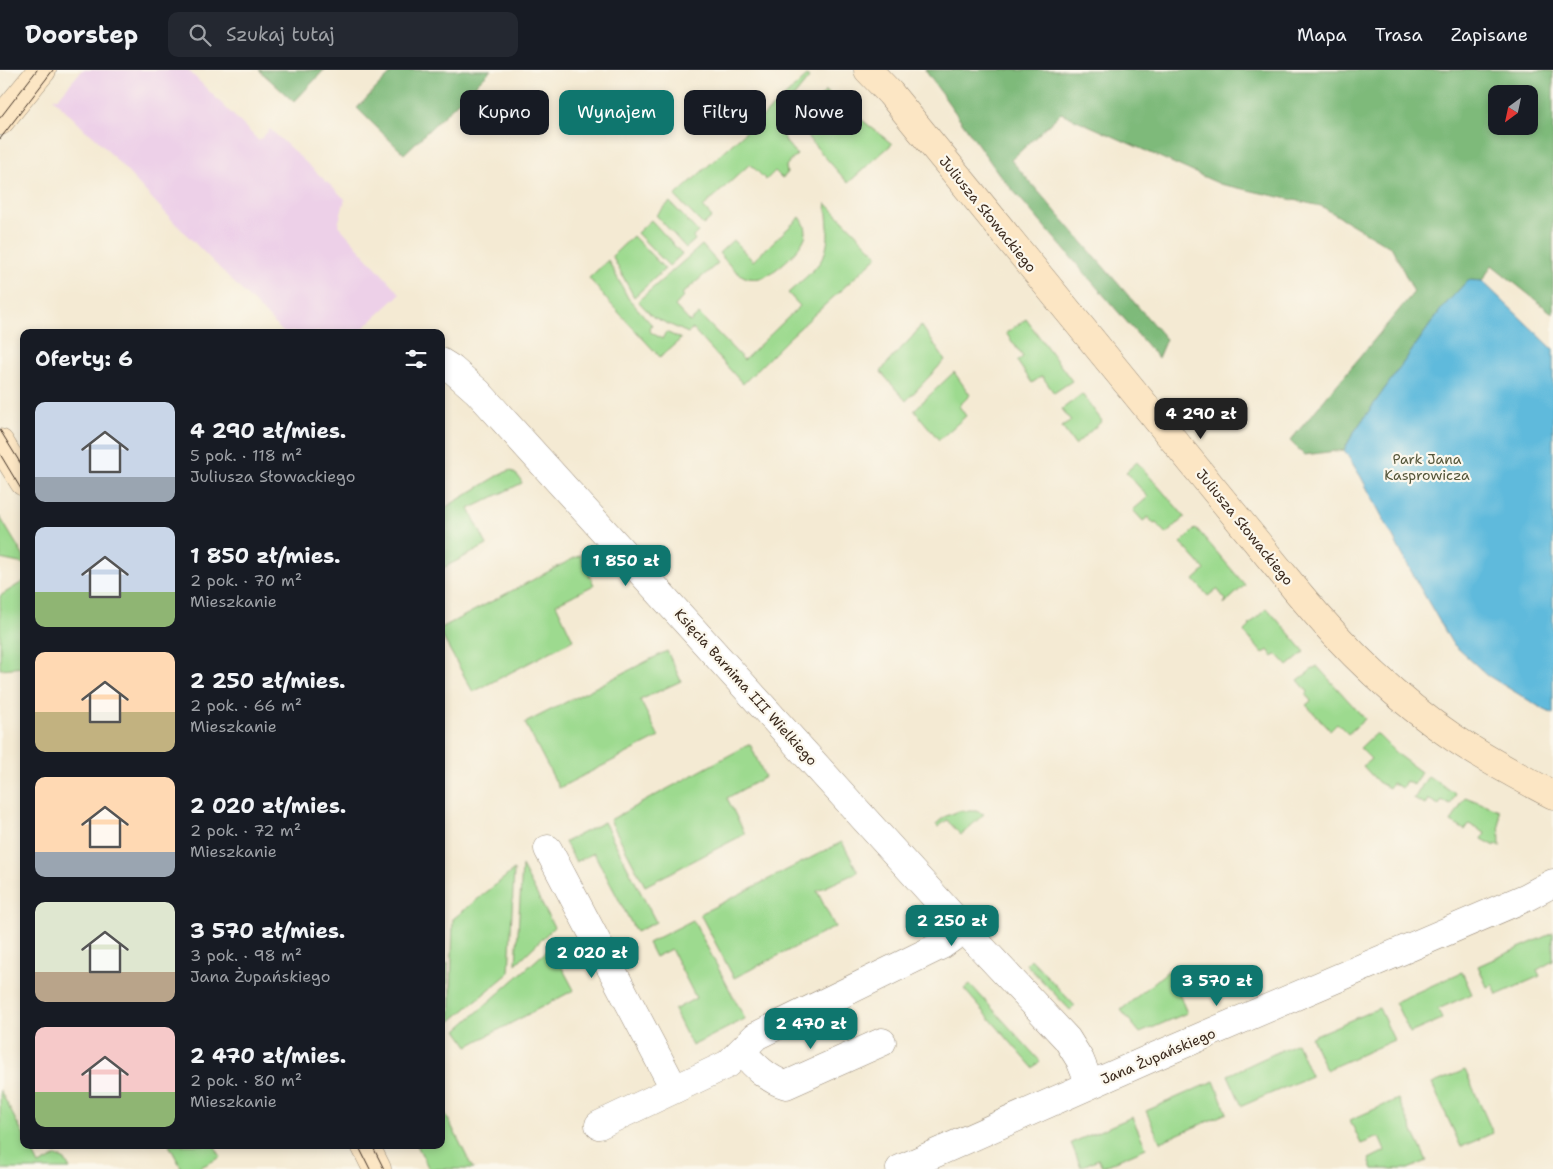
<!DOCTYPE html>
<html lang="pl">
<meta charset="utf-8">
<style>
body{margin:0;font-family:"Shantell Sans",sans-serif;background:#242831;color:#f1f3f6;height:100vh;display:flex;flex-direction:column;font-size:19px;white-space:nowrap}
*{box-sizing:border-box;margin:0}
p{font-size:16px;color:#9ea1a6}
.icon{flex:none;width:28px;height:28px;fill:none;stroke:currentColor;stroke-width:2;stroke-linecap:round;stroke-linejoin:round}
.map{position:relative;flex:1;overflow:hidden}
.sheet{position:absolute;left:20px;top:259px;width:425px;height:820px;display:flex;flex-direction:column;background:#171b24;border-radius:10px;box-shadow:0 2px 8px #0003}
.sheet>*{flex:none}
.banner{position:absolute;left:460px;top:20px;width:475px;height:45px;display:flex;gap:10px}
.needle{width:32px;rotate:213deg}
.tools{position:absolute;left:1488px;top:15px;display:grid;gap:10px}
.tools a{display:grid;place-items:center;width:50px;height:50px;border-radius:10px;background:#171b24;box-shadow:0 2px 8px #0003;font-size:25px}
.price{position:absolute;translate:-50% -42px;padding:0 11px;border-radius:10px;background:#0f766e;color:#fff;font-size:16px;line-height:32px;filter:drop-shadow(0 1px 2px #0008)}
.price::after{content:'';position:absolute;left:50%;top:30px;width:15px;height:11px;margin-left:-8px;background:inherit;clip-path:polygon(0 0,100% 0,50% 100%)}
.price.current{background:#222;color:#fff}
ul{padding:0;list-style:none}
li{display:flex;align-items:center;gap:15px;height:125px;padding:0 15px}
li span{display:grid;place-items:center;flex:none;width:140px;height:100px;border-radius:10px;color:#555}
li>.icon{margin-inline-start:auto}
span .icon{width:60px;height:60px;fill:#fffc;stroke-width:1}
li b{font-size:21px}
h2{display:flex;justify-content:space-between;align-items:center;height:60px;padding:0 15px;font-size:21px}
.tag{padding:0 18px;border-radius:10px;background:#171b24;box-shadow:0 2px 8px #0003;font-size:18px;line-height:45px}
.tag.current{background:#0f766e;color:#fff}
header{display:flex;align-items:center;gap:30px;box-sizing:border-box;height:70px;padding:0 25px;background:#171b24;border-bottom:1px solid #363941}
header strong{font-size:24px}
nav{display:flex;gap:28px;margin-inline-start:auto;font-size:18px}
.search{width:350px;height:45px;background:#242831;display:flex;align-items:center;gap:12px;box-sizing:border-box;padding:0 18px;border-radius:10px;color:#9ea1a6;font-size:19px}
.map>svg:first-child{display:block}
</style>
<header>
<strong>Doorstep</strong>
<div class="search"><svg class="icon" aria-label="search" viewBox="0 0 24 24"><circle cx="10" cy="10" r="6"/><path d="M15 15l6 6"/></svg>Szukaj tutaj</div>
<nav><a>Mapa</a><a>Trasa</a><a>Zapisane</a></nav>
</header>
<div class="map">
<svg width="1553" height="1099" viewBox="0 0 1553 1099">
<rect width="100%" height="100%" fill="#fbf7ec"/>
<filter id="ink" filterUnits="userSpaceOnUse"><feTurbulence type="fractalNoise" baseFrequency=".02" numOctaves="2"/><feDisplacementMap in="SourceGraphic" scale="10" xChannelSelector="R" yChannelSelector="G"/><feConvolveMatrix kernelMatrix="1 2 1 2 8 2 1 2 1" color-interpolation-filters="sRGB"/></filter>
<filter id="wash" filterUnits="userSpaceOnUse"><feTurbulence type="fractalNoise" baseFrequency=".0096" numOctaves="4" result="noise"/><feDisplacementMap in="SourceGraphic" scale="20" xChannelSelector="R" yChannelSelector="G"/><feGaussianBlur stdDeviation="1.12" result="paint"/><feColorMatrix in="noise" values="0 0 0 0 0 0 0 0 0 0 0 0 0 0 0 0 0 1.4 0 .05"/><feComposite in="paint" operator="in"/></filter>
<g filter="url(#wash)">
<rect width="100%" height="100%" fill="#f4ead3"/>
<path fill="#edd0e8" d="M 82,0 L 188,0 L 259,71 L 270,59 L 345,129 L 338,155 L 400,224 L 359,262 L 283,262 L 172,150 L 96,68 L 85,60 L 53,28 L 58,28 Z"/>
<path fill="#9dda8f" stroke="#6c8256" d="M 807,6 L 809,8 L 788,34 L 784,56 L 783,63 L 786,72 L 797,85 L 789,92 L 786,96 L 787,104 L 782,108 L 775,101 L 766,110 L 750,94 L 703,137 L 712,147 L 703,155 L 675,126 Z
M 826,21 L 892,74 L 848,113 L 803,62 C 798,46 816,32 826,21 Z
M 670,132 L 698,162 L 693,167 L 695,170 L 686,178 L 656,145 Z
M 826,133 L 878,186 L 789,268 L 743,314 L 693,259 L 688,263 L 653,247 L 638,231 L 702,175 L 718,193 L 682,224 L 684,226 L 675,236 L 690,252 L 699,244 L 744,290 L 800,236 L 788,223 C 800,212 823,195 826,179 C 830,164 827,148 826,133 Z
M 800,147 C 803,151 806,156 806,162 C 806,176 777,201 764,207 C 758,209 751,209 745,207 C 735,203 726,191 719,183 L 733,170 L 753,191 Z
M 651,150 L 682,184 L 669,196 L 637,163 Z
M 633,166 L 665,199 L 634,227 L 612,186 Z
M 608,190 L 628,228 L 652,255 L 649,261 L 662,269 L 666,262 L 681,269 L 660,287 L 608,231 L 589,208 Z
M 1026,249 L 1072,311 L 1054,323 L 1042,306 L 1032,313 L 1017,291 L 1023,287 L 1006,263 Z
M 921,255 L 945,290 L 906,331 L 881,302 C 892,284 910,273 921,255 Z
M 954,302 L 970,325 L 959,336 L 966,346 L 939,370 L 914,340 Z
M 1082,324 L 1102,351 L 1075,375 L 1062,357 L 1071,351 L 1062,339 Z
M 1137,392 L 1185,447 L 1166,464 L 1156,453 L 1154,454 L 1148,447 L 1143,451 L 1133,440 L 1148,427 L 1126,402 Z
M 511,400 L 519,407 L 522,413 L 469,439 L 487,475 L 441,499 L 441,440 L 501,404 Z
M 0,447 L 24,487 L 24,494 L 0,489 L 1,485 L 0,484 Z
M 1196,458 L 1245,515 L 1224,534 L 1226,530 L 1217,519 L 1208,526 L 1194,510 L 1205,500 L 1181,473 Z
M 580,485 L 594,515 L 556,534 L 573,570 L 473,622 L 441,564 L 441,558 Z
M 24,511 L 24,597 L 0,599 L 0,526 Z
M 1267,538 L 1305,582 L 1288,596 L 1277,584 L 1273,587 L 1268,580 L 1263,584 L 1244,562 L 1250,556 L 1249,555 Z
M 667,581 L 681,611 L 640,630 L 659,667 L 559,718 L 525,653 Z
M 1317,596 L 1365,649 L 1348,664 L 1337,653 L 1330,660 L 1306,635 L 1311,631 L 1306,625 L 1308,622 L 1298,610 Z
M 1376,663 L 1398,685 L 1421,702 L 1414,715 L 1406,711 L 1402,718 L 1392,713 L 1389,718 L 1378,712 L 1363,696 L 1371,689 L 1360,678 Z
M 750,674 L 765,707 L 727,728 L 745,764 L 645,816 L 610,750 Z
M 1428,706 L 1456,724 L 1450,735 L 1442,730 L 1439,735 L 1428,729 L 1425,735 L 1414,729 Z
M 1465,727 L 1499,740 L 1500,777 L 1496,774 L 1495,776 L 1482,769 L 1485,763 L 1469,754 L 1465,760 L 1451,752 Z
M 959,741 L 976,741 L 984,744 L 961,765 L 947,750 L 938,757 L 936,754 L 944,747 Z
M 604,752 L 656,852 L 636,862 L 594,783 L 576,792 L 565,772 Z
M 842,772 L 858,802 L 817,821 L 835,857 L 734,908 L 700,844 Z
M 522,796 L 554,857 L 516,894 Z
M 514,800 L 509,903 L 450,952 L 453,849 Z
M 693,850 L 745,949 L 692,976 L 674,940 L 696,928 L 671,879 L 655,887 L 648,873 Z
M 1553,863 L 1553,891 L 1537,900 L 1540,906 L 1497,925 L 1493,915 L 1487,917 L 1478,896 Z
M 551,877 L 574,920 L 468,976 L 457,960 Z
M 1031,889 L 1075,936 L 1070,940 L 1026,894 Z
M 448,893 L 446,951 L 441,943 L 441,898 Z
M 1169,900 L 1187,943 L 1140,963 L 1121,940 Z
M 1462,902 L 1472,924 L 1438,939 L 1442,949 L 1410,963 L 1395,932 Z
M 970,914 L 1040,991 L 1033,998 L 964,919 Z
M 1379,938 L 1394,970 L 1326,1000 L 1311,967 Z
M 1297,973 L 1311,1006 L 1242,1036 L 1228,1005 Z
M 1465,1000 L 1493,1063 L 1461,1077 L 1432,1014 Z
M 1214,1011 L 1227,1043 L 1160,1072 L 1146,1041 Z
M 0,1020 L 24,1066 L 24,1075 L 29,1075 L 39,1095 L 57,1086 L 65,1090 L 70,1099 L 0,1099 Z
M 1398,1029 L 1427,1091 L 1408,1099 L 1373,1099 L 1369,1089 L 1385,1081 L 1379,1067 L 1361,1074 L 1350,1050 Z
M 441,1035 L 473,1099 L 429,1099 L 417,1075 L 441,1075 Z
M 1132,1047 L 1146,1078 L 1102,1097 L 1098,1089 L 1081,1097 L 1071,1073 Z
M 169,1075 L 214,1075 L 221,1087 L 197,1099 L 182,1099 Z"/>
<path fill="#7eba7a" stroke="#5c724c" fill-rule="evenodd" d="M 259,0 L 324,0 L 294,32 Z
M 394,0 L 491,0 L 404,84 L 357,38 Z
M 925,0 L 1525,0 L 1553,1 L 1553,244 L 1492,195 L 1482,211 L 1468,210 L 1442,238 L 1354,362 L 1344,380 L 1304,385 L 1290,371 L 1414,222 L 1392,178 L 1321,136 L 1220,114 L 1061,43 L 1011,90 L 1166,269 L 1158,288 L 999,104 ZM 1496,24 L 1529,24 L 1529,56 L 1496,56 Z"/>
<path fill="#5ebadc" stroke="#4c727d" d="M 1468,210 L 1482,211 L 1553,279 L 1553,644 L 1543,639 L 1487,605 L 1452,573 L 1418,514 L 1361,407 L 1344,380 L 1354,362 L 1442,238 Z"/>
</g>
<g filter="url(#ink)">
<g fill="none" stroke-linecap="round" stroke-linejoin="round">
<g stroke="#988a78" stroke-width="29">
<path id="street" d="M 441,292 L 452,299 L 478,322 L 964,859 L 1067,969 L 1080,990 L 1090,1015
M 548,779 L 674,1018
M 741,981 C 755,996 767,1009 786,1015 L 882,972
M 599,1055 L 728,994 L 756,966 L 942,875 L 964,859
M 900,1099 L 1149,989 L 1527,827 L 1553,813"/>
</g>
<g stroke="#988a78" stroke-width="29">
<path id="secondary" d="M 868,0 L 890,23 L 1296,520 C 1342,576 1393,627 1454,668 C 1485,689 1519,707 1553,725
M 0,51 L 42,0
M 0,373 L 24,412
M 365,1075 L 377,1099"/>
</g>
<use href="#street" stroke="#fff" stroke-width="28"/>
<use href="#secondary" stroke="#fce6c4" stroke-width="28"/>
<path stroke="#3b2a1e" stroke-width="1" d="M 0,48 L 37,0
M 0,69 L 53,0
M 0,360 L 24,399
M 0,384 L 24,424
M 358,1075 L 370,1099
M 372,1075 L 384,1099"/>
</g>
</g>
<g text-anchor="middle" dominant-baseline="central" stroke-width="4.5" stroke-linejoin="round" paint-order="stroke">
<g font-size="14" fill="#3b2a1e" stroke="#fbf7ec">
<text transform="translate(988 144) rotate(51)">Juliusza Słowackiego</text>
<text transform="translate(1245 457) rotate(51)">Juliusza Słowackiego</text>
<text transform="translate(746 617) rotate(48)">Księcia Barnima III Wielkiego</text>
<text transform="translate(1158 986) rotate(-23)">Jana Żupańskiego</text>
</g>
<g font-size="14" fill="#54563a" stroke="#fbf7ec">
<text x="1427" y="389">Park Jana<tspan x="1427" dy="16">Kasprowicza</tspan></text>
</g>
</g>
</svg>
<div class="tools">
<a><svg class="needle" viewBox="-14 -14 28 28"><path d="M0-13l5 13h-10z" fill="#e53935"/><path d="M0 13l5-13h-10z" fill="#9ea1a6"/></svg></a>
</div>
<b class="price current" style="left:1201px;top:370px">4 290 zł</b>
<b class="price" style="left:626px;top:517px">1 850 zł</b>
<b class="price" style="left:952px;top:877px">2 250 zł</b>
<b class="price" style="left:592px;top:909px">2 020 zł</b>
<b class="price" style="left:1217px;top:937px">3 570 zł</b>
<b class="price" style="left:811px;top:980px">2 470 zł</b>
<div class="banner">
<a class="tag">Kupno</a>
<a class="tag current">Wynajem</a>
<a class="tag">Filtry</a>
<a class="tag">Nowe</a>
</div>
<section class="sheet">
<h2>Oferty: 6<svg class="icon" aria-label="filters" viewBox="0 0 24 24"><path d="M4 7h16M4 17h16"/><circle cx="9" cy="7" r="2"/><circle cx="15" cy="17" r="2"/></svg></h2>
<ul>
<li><span style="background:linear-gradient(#c9d6e8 75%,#9aa5b1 0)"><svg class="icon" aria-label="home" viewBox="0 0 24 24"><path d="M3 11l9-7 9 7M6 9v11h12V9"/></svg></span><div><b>4 290 zł/mies.</b><p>5 pok. · 118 m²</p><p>Juliusza Słowackiego</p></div></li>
<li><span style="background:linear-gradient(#c9d6e8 65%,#8fb573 0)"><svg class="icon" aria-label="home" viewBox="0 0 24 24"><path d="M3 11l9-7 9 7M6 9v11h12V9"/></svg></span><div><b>1 850 zł/mies.</b><p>2 pok. · 70 m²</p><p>Mieszkanie</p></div></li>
<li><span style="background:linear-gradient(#ffd9b3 60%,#c2b280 0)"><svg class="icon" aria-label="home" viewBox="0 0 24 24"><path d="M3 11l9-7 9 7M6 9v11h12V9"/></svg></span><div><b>2 250 zł/mies.</b><p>2 pok. · 66 m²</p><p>Mieszkanie</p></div></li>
<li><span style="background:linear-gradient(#ffd9b3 75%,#9aa5b1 0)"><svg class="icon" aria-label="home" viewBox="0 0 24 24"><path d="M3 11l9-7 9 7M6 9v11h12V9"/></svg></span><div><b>2 020 zł/mies.</b><p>2 pok. · 72 m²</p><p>Mieszkanie</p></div></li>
<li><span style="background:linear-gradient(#dfe7d0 70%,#b9a48a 0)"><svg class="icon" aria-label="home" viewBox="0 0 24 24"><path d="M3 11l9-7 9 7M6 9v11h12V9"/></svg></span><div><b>3 570 zł/mies.</b><p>3 pok. · 98 m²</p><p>Jana Żupańskiego</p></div></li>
<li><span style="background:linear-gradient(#f6c9c9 65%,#8fb573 0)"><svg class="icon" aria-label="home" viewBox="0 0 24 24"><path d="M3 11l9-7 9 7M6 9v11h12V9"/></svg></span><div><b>2 470 zł/mies.</b><p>2 pok. · 80 m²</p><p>Mieszkanie</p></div></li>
</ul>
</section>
</div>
